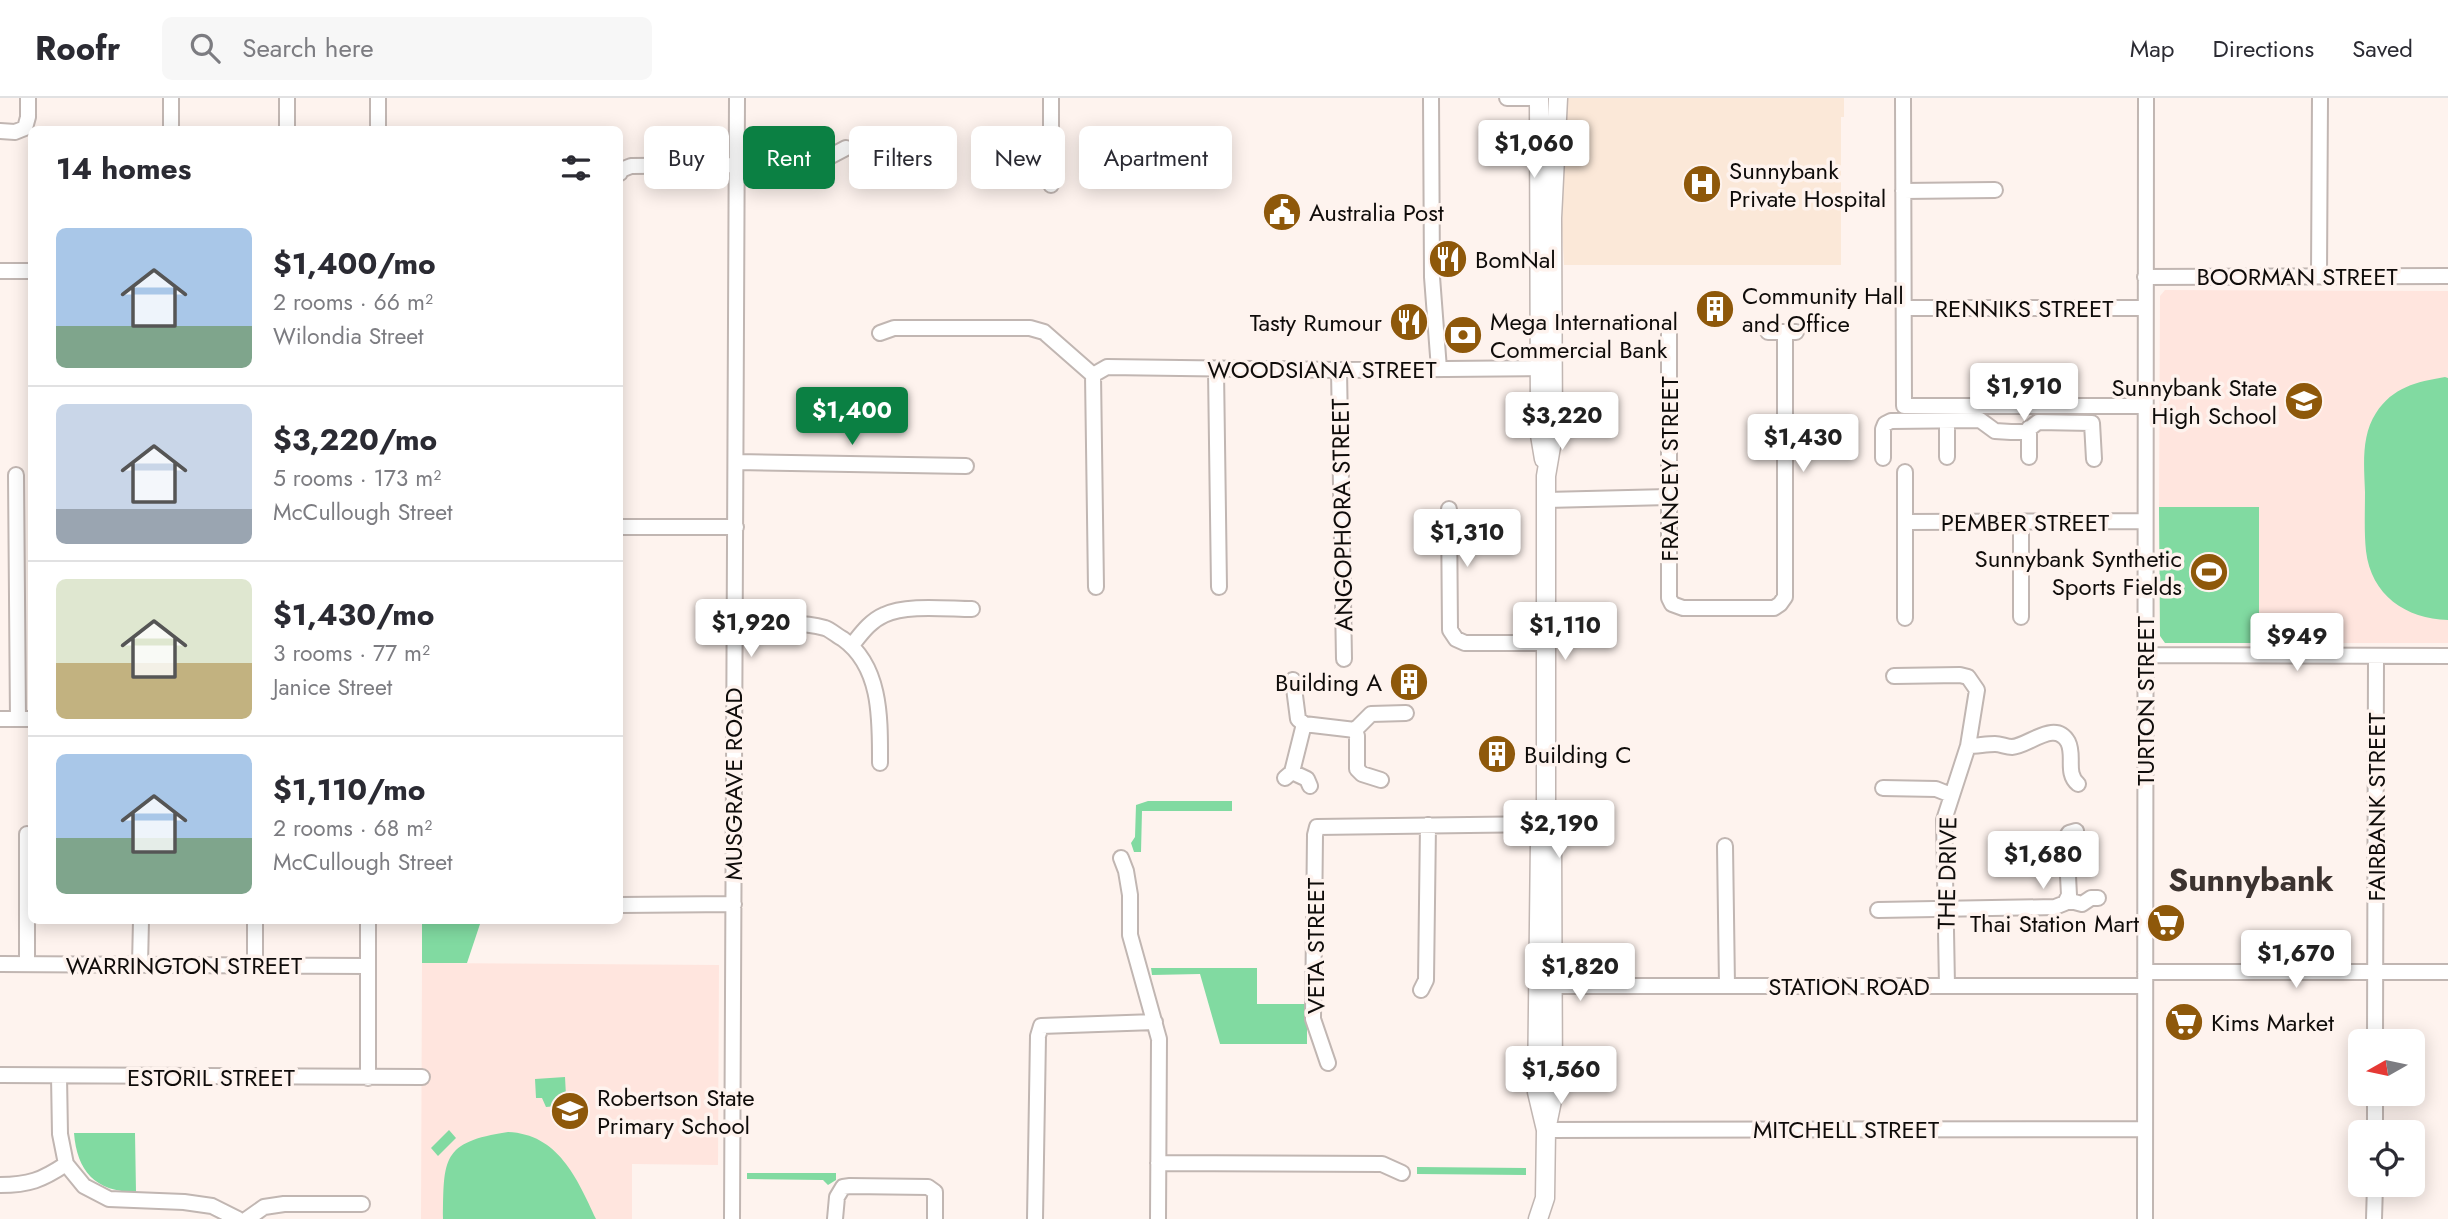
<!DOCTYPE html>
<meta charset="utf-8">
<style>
body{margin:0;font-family:Jost,sans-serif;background:#f7f7f7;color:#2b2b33;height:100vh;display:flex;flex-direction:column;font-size:26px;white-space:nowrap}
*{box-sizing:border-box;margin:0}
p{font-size:23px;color:#7c7c81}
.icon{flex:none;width:38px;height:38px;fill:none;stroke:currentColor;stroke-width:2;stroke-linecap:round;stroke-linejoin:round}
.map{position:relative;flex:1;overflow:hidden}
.drawer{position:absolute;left:28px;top:28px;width:595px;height:798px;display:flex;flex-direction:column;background:#fff;border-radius:10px;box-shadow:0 4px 18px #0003}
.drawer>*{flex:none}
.banner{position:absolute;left:644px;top:28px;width:665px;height:63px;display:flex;gap:14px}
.needle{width:46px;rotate:261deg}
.buttons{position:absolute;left:2348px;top:931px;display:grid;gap:14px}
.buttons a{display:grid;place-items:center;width:77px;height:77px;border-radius:10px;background:#fff;box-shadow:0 4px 18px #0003;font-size:35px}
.price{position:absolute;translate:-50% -60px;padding:0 16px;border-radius:7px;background:#fff;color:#222;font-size:23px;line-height:46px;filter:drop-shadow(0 2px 4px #0008)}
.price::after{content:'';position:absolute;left:50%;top:42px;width:21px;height:16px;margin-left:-10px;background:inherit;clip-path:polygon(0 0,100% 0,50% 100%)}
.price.active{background:#0b8043;color:#fff}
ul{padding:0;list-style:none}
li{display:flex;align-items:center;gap:21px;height:175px;padding:0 28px}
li+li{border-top:2px solid #e1e1e2}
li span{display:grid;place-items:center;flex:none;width:196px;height:140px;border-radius:10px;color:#555}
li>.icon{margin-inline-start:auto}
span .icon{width:84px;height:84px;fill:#fffc;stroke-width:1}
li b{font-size:30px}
h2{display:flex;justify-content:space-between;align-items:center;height:84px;padding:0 28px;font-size:30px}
.tag{padding:0 24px;border-radius:10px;background:#fff;box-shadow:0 4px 18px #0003;font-size:24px;line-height:63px}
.tag.active{background:#0b8043;color:#fff}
header{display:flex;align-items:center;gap:42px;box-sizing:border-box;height:98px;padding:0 35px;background:#fff;border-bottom:2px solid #e1e1e2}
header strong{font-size:33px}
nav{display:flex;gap:38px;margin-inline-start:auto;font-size:24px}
.search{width:490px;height:63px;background:#f7f7f7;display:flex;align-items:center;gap:18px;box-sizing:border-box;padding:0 24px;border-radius:10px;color:#7c7c81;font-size:26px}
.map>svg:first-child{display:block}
</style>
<header>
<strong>Roofr</strong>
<div class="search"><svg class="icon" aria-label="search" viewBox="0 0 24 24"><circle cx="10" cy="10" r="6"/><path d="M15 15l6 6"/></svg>Search here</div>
<nav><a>Map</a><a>Directions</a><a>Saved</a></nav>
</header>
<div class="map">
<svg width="2448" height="1121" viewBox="0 0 2448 1121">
<rect width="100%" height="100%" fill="#fef3ee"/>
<path fill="#ffe5de" d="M 2165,192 L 2448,193 L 2448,545 L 2259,545 L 2259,409 L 2159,409 L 2160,198 Z
M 422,865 L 719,867 L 718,1067 L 632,1066 L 632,1121 L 421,1121 Z"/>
<path fill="#fbe8d8" d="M 1567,0 L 1844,0 L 1844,19 L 1841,19 L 1841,167 L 1564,167 L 1562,130 Z"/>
<path fill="#81daa1" d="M 2445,279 L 2448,280 L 2448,522 C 2406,521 2371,497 2366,453 C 2364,434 2365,413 2365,394 C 2364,368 2361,338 2376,315 C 2393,289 2416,284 2445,279 Z
M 2159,409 L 2259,409 L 2259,545 L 2165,545 L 2160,538 Z
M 1148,703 L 1232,703 L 1232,713 L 1142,713 L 1141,754 L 1134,754 L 1131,745 L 1135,739 L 1136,707 Z
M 422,823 L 481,823 L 467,865 L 422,865 Z
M 1151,870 L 1257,870 L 1257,906 L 1307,906 L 1307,946 L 1220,946 L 1200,876 L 1152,877 Z
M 565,979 L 566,998 L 560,999 L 557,1008 L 546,1009 L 542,1000 L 536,1000 L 535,981 Z
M 449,1032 L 456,1040 L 438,1058 L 431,1050 Z
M 508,1034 C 558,1036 577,1080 596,1121 L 443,1121 C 444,1061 441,1044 508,1034 Z
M 74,1035 L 135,1035 L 136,1094 C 95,1094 77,1073 74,1035 Z
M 1417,1069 L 1526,1070 L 1526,1077 L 1417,1076 Z
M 747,1075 L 836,1075 L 836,1082 L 828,1087 L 823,1082 L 747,1081 Z"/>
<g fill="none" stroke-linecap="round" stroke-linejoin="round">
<g stroke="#c1b6b2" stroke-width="18">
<path id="minor" d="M 1051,0 L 1051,87
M 1431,0 L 1432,179 L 1439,271
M 1507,0 L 1531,0
M 1903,0 L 1904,308 L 2145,308
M 171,32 L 171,0
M 287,32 L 287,0
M 378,32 L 378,0
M 0,33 L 15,34 L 25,30 L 28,19 L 28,0
M 737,61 L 816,61 L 827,60 L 846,50
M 620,75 L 621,72 L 631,68 L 737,67
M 1903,93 L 1995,92
M 0,173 L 32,173
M 2319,177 L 2320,0
M 2145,179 L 2448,178
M 1904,210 L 2145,210
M 1768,234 L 1796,234
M 880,235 L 894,230 L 1030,230 L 1044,234 L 1093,277
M 1669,235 L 1669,500 L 1672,506 L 1683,510 L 1774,510 L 1780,506 L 1785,499 L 1785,234
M 1216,272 L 1219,489
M 1339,272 L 1344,561
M 1093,277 L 1107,269 L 1339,272 L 1548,270
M 1093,277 L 1096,489
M 1947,359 L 1947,323
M 2029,359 L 2029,330
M 1883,360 L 1883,331 L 1885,326 L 1891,323 L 1980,322 L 1995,333 L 2011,334 L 2025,334 L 2038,324 L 2092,325 L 2094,361
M 737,364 L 966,368
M 16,377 L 18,621
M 1546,402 L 1669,399
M 1449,411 L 1450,532 L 1456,541 L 1465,545 L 1546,545
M 1905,424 L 2145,423
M 620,429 L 736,429
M 2021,519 L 2021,423
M 1905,520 L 1905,374
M 733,528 C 762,527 796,522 825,530 C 831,532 837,538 843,541 C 882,569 880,623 880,665
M 852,547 C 861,536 870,523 884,517 C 906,506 948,511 972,511
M 2145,557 L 2448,558
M 1894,578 L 1960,577 L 1968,579 L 1977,592 L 1968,648 L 1944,722 L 1947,888
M 1293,582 L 1298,621 L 1304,626 L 1355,632 L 1371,616 L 1406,615
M 0,621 L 32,621
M 1355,632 L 1357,638 L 1357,671 L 1362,676 L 1381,682
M 1968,648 C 1977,648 1986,646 1995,646 C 2001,646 2006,649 2012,649 C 2029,648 2055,621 2068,644 C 2075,658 2065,675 2078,686
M 1292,674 L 1307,681 L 1310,688
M 1285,680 L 1292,674 L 1304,626
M 1883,690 L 1936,691 L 1951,697
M 1725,748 L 1727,888
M 1121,760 L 1126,773 L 1130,797 L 1130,837 L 1159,941 L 1158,1121
M 2067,802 L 2082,806 L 2091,800 L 2098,800
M 620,807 L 734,806
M 1878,812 L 2055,809 L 2065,805 L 2069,797 L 2066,740 L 2069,735 L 2076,733
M 0,866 L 368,868
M 27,866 L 27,736
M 140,867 L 141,822
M 255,868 L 255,822
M 2145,874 L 2448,874
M 1543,888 L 2145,888
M 1421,892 L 1426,882 L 1428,727
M 2375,943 L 2376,558
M 1328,965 L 1313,921 L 1315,737 L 1317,729 L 1546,726
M 0,977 L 422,979
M 59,978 L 60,1036 L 66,1066 L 84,1088 L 109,1101 L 184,1104 L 212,1108 L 238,1121
M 368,980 L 368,822
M 1546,1032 L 2145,1031
M 2375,1034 L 2375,996
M 1158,1065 L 1382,1066 L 1402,1075
M 0,1087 C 29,1087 42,1082 66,1066
M 247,1121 L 264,1109 L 284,1106 L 362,1106
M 732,1121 L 737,0
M 835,1121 L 837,1099 L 843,1089 L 850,1088 L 928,1089 L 935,1094 L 935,1121
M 1035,1121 L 1038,938 L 1041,928 L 1155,924
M 2145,1121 L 2146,0
M 2374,1121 L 2375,1087"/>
</g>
<g stroke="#c1b6b2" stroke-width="21">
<path id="major" d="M 1539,0 L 1540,337 L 1544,361
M 1546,1032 L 1537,994 L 1540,741 L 1546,726 L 1546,378 L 1553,337 L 1552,120 L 1558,0
M 1538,1121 L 1545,1100 L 1546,1032 L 1553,998 L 1552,739 L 1546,726"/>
</g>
<use href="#minor" stroke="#fff" stroke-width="14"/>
<use href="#major" stroke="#fff" stroke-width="18"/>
</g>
<defs>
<g id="hospital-disc" transform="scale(2.0125)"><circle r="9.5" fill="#8e580a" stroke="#fef3ee"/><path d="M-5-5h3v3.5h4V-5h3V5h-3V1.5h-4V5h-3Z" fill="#fff"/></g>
<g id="civic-disc" transform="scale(2.0125)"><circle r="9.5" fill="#8e580a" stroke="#fef3ee"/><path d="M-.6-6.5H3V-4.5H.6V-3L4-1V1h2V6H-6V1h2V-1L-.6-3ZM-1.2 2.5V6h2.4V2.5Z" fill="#fff"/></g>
<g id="restaurant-disc" transform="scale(2.0125)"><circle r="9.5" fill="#8e580a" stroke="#fef3ee"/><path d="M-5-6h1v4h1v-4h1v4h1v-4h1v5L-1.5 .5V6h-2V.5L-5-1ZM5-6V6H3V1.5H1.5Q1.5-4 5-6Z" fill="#fff"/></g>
<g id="building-disc" transform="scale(2.0125)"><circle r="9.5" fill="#8e580a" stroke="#fef3ee"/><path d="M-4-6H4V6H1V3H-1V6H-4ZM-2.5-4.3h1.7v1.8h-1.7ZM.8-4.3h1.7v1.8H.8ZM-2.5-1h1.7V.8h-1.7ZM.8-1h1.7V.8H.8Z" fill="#fff"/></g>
<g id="bank-disc" transform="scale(2.0125)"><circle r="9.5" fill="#8e580a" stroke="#fef3ee"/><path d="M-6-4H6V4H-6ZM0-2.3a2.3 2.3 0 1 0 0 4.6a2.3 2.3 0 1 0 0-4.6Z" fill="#fff"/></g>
<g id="school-disc" transform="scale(2.0125)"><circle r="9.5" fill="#8e580a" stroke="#fef3ee"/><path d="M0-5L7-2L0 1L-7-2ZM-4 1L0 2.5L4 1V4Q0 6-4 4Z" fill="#fff"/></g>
<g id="stadium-disc" transform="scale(2.0125)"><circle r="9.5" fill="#8e580a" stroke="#fef3ee"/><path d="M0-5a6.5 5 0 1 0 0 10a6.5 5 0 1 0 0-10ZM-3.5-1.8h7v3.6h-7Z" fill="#fff"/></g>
<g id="supermarket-disc" transform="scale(2.0125)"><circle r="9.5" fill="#8e580a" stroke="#fef3ee"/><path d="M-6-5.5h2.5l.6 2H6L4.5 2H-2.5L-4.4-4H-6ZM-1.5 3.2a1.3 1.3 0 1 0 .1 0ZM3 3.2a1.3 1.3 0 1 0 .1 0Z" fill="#fff"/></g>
</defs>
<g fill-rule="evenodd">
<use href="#hospital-disc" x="1702" y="86"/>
<use href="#civic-disc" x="1282" y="114"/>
<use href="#restaurant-disc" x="1448" y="161"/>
<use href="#building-disc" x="1715" y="211"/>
<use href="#restaurant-disc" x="1409" y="224"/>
<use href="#bank-disc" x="1463" y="237"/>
<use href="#school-disc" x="2304" y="303"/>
<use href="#stadium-disc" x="2209" y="474"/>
<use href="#building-disc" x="1409" y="584"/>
<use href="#building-disc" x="1497" y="656"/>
<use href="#supermarket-disc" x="2166" y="825"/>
<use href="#supermarket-disc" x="2184" y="924"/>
<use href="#school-disc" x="570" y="1013"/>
</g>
<g text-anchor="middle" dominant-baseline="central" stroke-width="7" stroke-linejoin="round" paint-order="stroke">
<g font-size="24" fill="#0f0c0a" stroke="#fef3ee" text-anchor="start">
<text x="1729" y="72">Sunnybank<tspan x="1729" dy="28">Private Hospital</tspan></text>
<text x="1309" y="114">Australia Post</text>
<text x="1475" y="161">BomNal</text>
<text x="1742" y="197">Community Hall<tspan x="1742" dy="28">and Office</tspan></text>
<text x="1490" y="223">Mega International<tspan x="1490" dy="28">Commercial Bank</tspan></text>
<text x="1382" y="224" text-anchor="end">Tasty Rumour</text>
<text x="2277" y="289" text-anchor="end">Sunnybank State<tspan x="2277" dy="28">High School</tspan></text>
<text x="2182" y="460" text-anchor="end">Sunnybank Synthetic<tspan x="2182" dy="28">Sports Fields</tspan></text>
<text x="1382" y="584" text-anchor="end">Building A</text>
<text x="1524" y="656">Building C</text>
<text x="2139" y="825" text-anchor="end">Thai Station Mart</text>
<text x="2211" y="924">Kims Market</text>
<text x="597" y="999">Robertson State<tspan x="597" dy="28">Primary School</tspan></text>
</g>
<g font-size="24" fill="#0f0c0a" stroke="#fef3ee">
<text x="2297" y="178">BOORMAN STREET</text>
<text x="2024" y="210">RENNIKS STREET</text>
<text x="1322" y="271">WOODSIANA STREET</text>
<text transform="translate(1669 371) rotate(-90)">FRANCEY STREET</text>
<text transform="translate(1342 417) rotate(-91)">ANGOPHORA STREET</text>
<text x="2025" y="424">PEMBER STREET</text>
<text transform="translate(2145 603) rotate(-90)">TURTON STREET</text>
<text transform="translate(733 686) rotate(-90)">MUSGRAVE ROAD</text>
<text transform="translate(2376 709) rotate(-90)">FAIRBANK STREET</text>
<text transform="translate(1947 775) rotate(-89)">THE DRIVE</text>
<text transform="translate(1315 848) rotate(-90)">VETA STREET</text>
<text x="184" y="867">WARRINGTON STREET</text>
<text x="1849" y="888">STATION ROAD</text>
<text x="211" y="979">ESTORIL STREET</text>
<text x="1846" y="1031">MITCHELL STREET</text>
</g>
<g font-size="32" font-weight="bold" fill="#3c3330" stroke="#fef3ee">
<text x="2251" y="782">Sunnybank</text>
</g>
</g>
</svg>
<div class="buttons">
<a><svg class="needle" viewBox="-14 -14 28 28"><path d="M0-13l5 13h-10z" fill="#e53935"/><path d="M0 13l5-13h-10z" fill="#7c7c81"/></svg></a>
<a><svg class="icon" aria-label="locate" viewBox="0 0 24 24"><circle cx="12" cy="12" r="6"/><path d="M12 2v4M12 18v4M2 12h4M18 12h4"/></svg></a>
</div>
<b class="price" style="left:1534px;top:82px">$1,060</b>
<b class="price" style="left:2024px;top:325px">$1,910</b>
<b class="price active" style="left:852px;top:349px">$1,400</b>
<b class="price" style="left:1562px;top:354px">$3,220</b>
<b class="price" style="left:1803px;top:376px">$1,430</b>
<b class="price" style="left:1467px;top:471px">$1,310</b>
<b class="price" style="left:751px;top:561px">$1,920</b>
<b class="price" style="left:1565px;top:564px">$1,110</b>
<b class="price" style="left:2297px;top:575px">$949</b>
<b class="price" style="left:1559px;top:762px">$2,190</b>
<b class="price" style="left:2043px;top:793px">$1,680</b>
<b class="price" style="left:2296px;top:892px">$1,670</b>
<b class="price" style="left:1580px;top:905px">$1,820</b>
<b class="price" style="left:1561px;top:1008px">$1,560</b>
<div class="banner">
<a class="tag">Buy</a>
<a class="tag active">Rent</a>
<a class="tag">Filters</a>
<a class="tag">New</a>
<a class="tag">Apartment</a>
</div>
<section class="drawer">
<h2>14 homes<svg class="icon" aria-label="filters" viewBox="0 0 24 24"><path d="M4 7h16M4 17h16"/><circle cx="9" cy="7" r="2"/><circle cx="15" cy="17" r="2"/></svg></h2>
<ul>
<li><span style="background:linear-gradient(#a9c7e8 70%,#7fa58c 0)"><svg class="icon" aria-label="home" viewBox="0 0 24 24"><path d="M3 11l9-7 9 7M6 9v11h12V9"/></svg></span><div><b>$1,400/mo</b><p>2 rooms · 66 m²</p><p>Wilondia Street</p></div></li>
<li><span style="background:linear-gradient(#c9d6e8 75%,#9aa5b1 0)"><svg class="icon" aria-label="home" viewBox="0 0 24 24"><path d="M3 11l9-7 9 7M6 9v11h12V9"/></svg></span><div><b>$3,220/mo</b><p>5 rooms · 173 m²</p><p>McCullough Street</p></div></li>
<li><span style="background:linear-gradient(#dfe7d0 60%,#c2b280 0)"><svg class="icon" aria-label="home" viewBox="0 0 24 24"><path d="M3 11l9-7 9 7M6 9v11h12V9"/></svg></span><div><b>$1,430/mo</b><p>3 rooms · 77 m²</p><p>Janice Street</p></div></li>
<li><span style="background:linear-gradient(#a9c7e8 60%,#7fa58c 0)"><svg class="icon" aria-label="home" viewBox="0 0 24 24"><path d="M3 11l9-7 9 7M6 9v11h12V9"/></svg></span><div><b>$1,110/mo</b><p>2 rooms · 68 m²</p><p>McCullough Street</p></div></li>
</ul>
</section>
</div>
